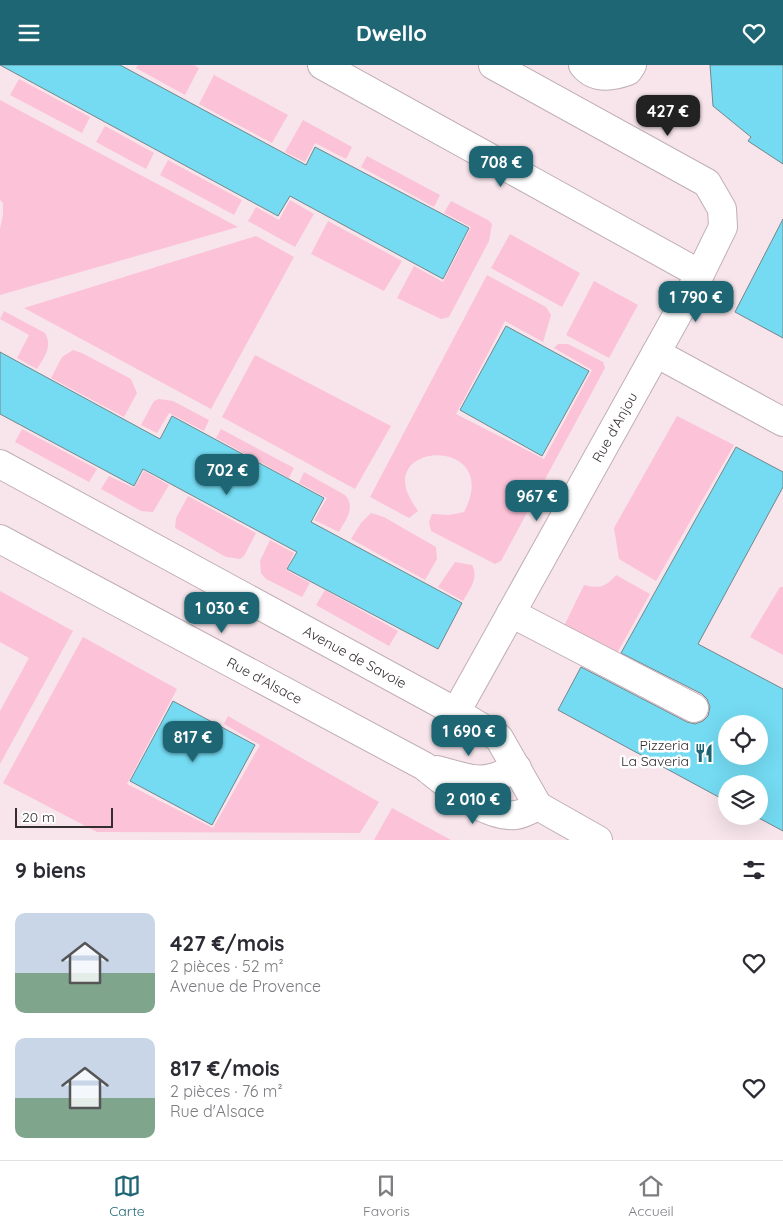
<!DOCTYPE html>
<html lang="fr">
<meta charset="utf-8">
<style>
body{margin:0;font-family:Quicksand,sans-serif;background:#f2f2f3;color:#2b2b33;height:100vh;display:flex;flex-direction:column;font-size:19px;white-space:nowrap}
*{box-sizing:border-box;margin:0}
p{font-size:16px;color:#7c7c81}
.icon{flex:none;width:28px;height:28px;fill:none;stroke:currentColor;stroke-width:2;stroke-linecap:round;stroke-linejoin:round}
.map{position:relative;height:775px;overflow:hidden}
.side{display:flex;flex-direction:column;background:#fff;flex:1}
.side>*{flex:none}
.fabs{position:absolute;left:718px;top:650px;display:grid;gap:10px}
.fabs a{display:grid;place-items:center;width:50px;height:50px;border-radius:50%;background:#fff;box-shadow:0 5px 20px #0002;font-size:25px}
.scale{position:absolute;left:15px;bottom:12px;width:98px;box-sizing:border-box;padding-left:5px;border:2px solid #352e31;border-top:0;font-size:14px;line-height:18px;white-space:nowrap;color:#352e31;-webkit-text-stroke:4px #fff;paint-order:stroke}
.price{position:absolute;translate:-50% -42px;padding:0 11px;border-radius:10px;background:#1e6674;color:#fff;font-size:16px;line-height:32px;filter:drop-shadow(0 1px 2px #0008)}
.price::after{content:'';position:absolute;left:50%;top:30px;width:15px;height:11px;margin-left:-8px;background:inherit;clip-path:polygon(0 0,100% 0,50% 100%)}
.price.active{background:#222;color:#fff}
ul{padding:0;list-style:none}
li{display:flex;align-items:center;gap:15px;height:125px;padding:0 15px}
li span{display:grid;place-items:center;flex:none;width:140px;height:100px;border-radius:10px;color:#555}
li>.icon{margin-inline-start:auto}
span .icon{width:60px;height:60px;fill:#fffc;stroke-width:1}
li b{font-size:21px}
h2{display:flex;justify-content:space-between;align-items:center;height:60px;padding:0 15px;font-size:21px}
header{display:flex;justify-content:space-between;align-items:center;height:65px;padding:0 15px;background:#1e6674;color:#fff;font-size:22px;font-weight:700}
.tabs{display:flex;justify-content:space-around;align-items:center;height:70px;border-top:1px solid #e1e1e2;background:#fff;font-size:14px;color:#7c7c81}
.tabs a{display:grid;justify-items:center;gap:2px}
.tabs .active{color:#1e6674}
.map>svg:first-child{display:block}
</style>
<header><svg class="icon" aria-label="menu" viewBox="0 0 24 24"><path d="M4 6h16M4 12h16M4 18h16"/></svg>Dwello<svg class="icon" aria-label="heart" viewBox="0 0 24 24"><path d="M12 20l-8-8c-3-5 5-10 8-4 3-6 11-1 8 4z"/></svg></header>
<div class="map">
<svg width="783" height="775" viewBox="0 0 783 775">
<rect width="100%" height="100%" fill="#f7e5eb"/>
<path fill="#fcc2d8" d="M 138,0 L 194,0 L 199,3 L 185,30 L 136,3 Z
M 214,10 L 288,50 L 272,78 L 199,39 Z
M 19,14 L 90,52 L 82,68 L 10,30 Z
M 0,35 L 238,162 L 0,230 L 0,164 L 3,150 L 3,138 L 0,135 Z
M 303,55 L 352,82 L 346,94 L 315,78 L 305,97 L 285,87 Z
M 105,61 L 154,88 L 146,104 L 96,77 Z
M 367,91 L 440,130 L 434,142 L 361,102 Z
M 168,95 L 242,135 L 234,150 L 160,110 Z
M 290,135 L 314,149 L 295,182 L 248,156 L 256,142 L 279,155 Z
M 451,136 L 488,155 L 492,159 L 489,176 L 449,252 L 441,254 L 397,233 L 414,201 L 443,217 L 471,162 L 444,148 Z
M 328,156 L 402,196 L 384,226 L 311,189 Z
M 510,169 L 580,208 L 562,242 L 491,203 Z
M 256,171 L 294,192 L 211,344 L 24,243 Z
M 487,210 L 546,242 L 551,250 L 543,277 L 505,256 L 456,349 L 544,394 L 592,305 L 554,283 L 558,279 L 568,279 L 603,297 L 605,303 L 501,496 L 495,499 L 431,466 L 429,457 L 432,449 L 450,450 L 464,447 C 498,383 409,375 405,414 C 404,425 412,437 418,446 L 409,453 L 370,432 Z
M 594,216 L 638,240 L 609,293 L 566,270 Z
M 4,246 L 45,268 C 53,282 44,292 37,304 L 17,293 L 29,270 L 0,254 Z
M 73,285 L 82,288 L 131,314 L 137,328 L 124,352 L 51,313 L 62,292 Z
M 255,290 L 391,361 L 355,424 L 222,352 Z
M 159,334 L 173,336 L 209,355 L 204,366 L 169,348 L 157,368 L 141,360 L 154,336 Z
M 677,351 L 734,380 L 656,516 L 619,494 L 614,463 Z
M 22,364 L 97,404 L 89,417 L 15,377 Z
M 221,364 L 294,403 L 289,413 L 216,373 Z
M 144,406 L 169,420 L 153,447 L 141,446 L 101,424 L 109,411 L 134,423 Z
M 304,407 L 345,430 C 356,443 346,454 339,467 L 314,455 L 327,433 L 299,418 Z
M 188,431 L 256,468 L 244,491 L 240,494 L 226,492 L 175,463 L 176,453 Z
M 371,448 L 384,452 L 436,482 L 437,494 L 425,515 L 351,474 L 361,458 Z
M 270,475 L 294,488 L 286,505 L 310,518 L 302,532 L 266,514 L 261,508 L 260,496 Z
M 455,497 L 472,500 C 479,514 470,523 463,536 L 438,522 Z
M 616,510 L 650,529 L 616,590 L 563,563 L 584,520 C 599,524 606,522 616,510 Z
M 780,522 L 783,522 L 783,590 L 750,572 Z
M 325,525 L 398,566 L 389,581 L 316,540 Z
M 0,526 L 73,566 L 0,699 L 0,646 L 29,593 L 0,577 Z
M 83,572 L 177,624 L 127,719 L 213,763 L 260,680 L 224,659 L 228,651 L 379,737 L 360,768 L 97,767 L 3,718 Z
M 392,743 L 451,775 L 374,775 Z"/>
<path fill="#74dbf2" stroke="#74868a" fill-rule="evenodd" d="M 0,0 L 120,0 L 306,100 L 315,82 L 469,163 L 443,214 L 290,131 L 278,151 Z
M 710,0 L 783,0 L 783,99 L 748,76 L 751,72 L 713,41 Z
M 783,154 L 783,273 L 735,247 Z
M 506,261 L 589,306 L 542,391 L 460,345 Z
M 0,287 L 160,374 L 172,351 L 324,433 L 311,457 L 462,538 L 438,584 L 287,504 L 297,487 L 143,404 L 134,421 L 0,349 Z
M 736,382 L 783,407 L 783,422 L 698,579 L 783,624 L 783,766 L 755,751 L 759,751 L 759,719 L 726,719 L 726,736 L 558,645 L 581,602 L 687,657 L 695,659 L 703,656 L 708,651 L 710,642 L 707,634 L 702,629 L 621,588 ZM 726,659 L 759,659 L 759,691 L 726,691 Z
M 173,636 L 255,680 L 212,760 L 130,716 Z"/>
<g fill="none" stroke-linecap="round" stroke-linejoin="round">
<g stroke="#c0afb5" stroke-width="30">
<g id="minor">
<path d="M 322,0 L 700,209"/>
<path d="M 583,0 C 595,15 612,12 628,6 L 632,0"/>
<path d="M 656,288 L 783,357"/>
<path id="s1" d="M 0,399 L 456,647 L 499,673 L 538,741 L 598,775"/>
<path id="s2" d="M 0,474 L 424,701 C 447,719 484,753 516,750 C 523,749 532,744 538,741"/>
<path d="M 511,548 L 694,643"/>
<path id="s3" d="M 456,647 L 700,209 L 723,162 L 722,144 L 707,118 L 493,0"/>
<path d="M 437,705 C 474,715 481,721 517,703"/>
</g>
</g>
<use href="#minor" stroke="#fff" stroke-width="28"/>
</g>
<defs>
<g id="restaurant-bare" transform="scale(1.5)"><path d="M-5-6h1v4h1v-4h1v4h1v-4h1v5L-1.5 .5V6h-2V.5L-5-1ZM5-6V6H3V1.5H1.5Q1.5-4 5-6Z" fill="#1e6674" stroke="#fff" stroke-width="2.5" paint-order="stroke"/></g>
</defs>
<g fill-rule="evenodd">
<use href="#restaurant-bare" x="704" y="688"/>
</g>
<g text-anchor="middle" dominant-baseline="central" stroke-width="5" stroke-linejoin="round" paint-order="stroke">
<g font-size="14" fill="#352e31" stroke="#fff">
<text stroke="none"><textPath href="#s3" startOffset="326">Rue d'Anjou</textPath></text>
<text stroke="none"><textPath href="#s1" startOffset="404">Avenue de Savoie</textPath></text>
<text stroke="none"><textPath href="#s2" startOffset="300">Rue d'Alsace</textPath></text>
</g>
<g font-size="14" fill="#352e31" stroke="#fff" text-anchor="end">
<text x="689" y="680">Pizzeria<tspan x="689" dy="16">La Saveria</tspan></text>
</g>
</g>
</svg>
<div class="fabs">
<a><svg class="icon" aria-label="locate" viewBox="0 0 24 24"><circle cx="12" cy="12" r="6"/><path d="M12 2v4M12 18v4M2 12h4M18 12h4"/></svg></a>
<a><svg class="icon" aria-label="layers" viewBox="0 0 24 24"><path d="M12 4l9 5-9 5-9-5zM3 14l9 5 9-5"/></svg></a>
</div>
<div class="scale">20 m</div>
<b class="price active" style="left:668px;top:72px">427 €</b>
<b class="price" style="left:501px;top:123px">708 €</b>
<b class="price" style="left:696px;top:258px">1 790 €</b>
<b class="price" style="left:227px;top:431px">702 €</b>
<b class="price" style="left:537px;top:457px">967 €</b>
<b class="price" style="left:222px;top:569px">1 030 €</b>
<b class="price" style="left:469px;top:692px">1 690 €</b>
<b class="price" style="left:193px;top:698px">817 €</b>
<b class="price" style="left:473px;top:760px">2 010 €</b>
</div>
<section class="side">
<h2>9 biens<svg class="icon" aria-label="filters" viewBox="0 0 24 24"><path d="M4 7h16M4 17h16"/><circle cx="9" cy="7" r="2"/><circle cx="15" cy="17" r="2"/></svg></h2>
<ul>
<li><span style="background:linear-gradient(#c9d6e8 60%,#7fa58c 0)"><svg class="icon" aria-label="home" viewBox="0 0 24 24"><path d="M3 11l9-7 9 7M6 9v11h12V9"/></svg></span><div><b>427 €/mois</b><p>2 pièces · 52 m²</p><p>Avenue de Provence</p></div><svg class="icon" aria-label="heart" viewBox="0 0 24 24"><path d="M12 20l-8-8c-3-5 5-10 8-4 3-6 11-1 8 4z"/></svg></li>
<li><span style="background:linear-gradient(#c9d6e8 60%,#7fa58c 0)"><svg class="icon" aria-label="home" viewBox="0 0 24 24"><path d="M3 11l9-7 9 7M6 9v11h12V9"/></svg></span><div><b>817 €/mois</b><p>2 pièces · 76 m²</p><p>Rue d'Alsace</p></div><svg class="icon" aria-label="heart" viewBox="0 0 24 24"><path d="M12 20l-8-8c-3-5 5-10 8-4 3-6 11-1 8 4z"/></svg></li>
</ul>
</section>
<nav class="tabs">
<a class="active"><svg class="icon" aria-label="map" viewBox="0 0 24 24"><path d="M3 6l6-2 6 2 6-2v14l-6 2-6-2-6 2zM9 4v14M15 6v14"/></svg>Carte</a>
<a><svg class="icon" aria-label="saved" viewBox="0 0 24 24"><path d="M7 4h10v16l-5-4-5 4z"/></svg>Favoris</a>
<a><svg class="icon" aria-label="home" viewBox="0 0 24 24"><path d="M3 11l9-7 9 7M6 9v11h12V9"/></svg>Accueil</a>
</nav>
